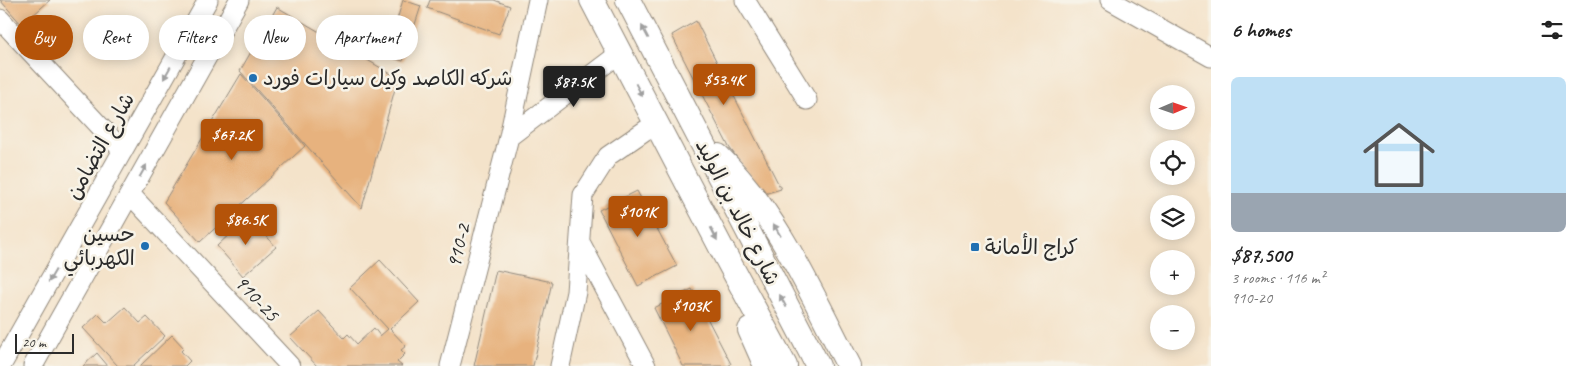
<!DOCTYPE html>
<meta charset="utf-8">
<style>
body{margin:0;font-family:Caveat,"Playpen Sans Arabic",sans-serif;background:#f2f2f2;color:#222;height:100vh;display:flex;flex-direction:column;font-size:19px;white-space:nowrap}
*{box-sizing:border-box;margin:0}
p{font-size:16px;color:#767676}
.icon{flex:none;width:28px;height:28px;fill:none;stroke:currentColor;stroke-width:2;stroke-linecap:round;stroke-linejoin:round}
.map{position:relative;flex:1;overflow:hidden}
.sheet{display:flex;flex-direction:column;background:#fff;width:375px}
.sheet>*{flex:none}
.hud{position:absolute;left:15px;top:15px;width:475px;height:45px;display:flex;gap:10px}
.needle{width:32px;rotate:88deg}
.controls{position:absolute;left:1150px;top:85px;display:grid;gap:10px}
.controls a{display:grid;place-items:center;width:45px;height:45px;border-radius:50%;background:#fff;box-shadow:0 2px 12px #0003;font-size:25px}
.scale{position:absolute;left:15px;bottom:12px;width:59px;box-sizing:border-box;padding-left:5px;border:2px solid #2b2b2b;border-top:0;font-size:14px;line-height:18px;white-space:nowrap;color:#2b2b2b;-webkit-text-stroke:4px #f7f3e8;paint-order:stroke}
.price{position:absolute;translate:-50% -42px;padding:0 11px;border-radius:5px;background:#b45309;color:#fff;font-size:16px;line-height:32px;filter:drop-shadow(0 1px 2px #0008)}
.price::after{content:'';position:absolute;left:50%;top:30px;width:15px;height:11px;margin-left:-8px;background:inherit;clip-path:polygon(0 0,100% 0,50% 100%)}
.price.on{background:#222;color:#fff}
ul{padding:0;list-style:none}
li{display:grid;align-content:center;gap:10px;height:265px;padding:0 20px}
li+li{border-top:1px solid #e0e0e0}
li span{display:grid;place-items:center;height:155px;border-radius:8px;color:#555}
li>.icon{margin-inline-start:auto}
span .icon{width:90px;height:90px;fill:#fffc;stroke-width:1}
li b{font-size:21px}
h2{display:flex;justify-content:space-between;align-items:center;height:60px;padding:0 20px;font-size:21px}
.chip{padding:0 18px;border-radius:22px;background:#fff;box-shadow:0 2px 12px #0003;font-size:18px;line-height:45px}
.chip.on{background:#b45309;color:#fff}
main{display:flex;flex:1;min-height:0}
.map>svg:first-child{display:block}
</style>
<main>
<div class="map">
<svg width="1211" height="366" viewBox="0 0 1211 366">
<rect width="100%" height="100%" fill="#f7f3e8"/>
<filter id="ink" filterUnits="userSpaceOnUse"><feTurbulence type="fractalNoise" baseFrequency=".02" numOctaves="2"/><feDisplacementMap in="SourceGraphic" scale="10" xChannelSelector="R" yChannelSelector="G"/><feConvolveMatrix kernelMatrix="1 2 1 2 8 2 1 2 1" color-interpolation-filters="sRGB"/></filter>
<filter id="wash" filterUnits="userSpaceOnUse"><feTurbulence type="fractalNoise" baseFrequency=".0096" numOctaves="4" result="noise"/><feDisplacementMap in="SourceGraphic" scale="20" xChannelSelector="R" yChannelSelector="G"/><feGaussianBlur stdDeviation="1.12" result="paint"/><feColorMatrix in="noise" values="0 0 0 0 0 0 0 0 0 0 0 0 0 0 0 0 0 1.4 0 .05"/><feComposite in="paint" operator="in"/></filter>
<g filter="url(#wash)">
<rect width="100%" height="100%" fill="#f4e3ca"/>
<g id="blocks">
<path fill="#e7b27e" d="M 0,0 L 50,0 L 22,25 Z
M 403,0 L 421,6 L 403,61 L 386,56 Z
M 430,0 L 494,0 L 510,6 L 499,34 L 427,8 Z
M 277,7 L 398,78 L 362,208 L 240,71 Z
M 696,21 L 781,189 L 764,194 L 729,147 L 682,56 L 672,35 Z
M 241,74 L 305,146 L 200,242 L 164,202 Z
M 637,191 L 677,266 L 638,286 L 599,210 Z
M 249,216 L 276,247 L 243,276 L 217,246 Z
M 380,260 L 419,302 L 390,329 L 406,346 L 401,350 L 405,354 L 397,362 L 402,366 L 317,366 L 290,337 L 319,311 L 344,338 L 348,334 L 357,344 L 374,328 L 380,336 L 388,329 L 350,288 Z
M 496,270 L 552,282 L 533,366 L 474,366 Z
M 692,289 L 731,364 L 728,366 L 683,366 L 654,308 Z
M 125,307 L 140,323 L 147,317 L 165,336 L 133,366 L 118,366 L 83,328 L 98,314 L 107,323 Z
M 172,335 L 184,348 L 181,351 L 190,361 L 185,366 L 140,366 Z
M 97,353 L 108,366 L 83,366 Z"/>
</g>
</g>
<g filter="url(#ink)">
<use href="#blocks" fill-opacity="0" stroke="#90877a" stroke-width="1"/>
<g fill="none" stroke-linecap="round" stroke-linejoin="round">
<g stroke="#90877a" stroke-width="21">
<path id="minor" d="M 745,0 L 807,100
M 1110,0 L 1211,57
M 0,19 L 123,151
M 509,137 L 620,53
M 130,194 L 290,366
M 580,242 L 646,366
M 1,366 L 208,0
M 33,366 L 239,0
M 450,366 L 509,137 L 538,0
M 560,366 L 576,292 L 583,195 L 608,156 L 656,123"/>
</g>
<g stroke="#90877a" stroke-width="26">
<path id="major" d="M 592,0 L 726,257 L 785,366
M 628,0 L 818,366
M 718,156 C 778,215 811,293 849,366
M 750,330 L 766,366"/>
</g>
<use href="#minor" stroke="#fff" stroke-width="19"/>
<use href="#major" stroke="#fff" stroke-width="24"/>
</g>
<defs><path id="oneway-solid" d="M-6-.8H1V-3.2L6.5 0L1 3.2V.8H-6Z" transform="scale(1.25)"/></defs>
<g fill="#a0a0a0">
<use href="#oneway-solid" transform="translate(645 32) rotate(-118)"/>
<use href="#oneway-solid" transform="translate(167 73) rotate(119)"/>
<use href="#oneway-solid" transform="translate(639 90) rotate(62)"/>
<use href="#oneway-solid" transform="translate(143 171) rotate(-61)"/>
<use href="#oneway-solid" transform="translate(777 230) rotate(-121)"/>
<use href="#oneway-solid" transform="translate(714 234) rotate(63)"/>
<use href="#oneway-solid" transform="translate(52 276) rotate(120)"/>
<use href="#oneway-solid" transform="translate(783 301) rotate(-118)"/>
</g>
</g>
<g fill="#1f6fb2" stroke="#f7f3e8" stroke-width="2">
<circle cx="253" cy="78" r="5"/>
<circle cx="145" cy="246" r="5"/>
<rect x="970" y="242" width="10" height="10" rx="2.5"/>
</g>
<g text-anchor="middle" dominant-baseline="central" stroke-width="5" stroke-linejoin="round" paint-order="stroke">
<g font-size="21" fill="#2b2b2b" stroke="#f7f3e8" text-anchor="start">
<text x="263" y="78">شركه الكاصد وكيل سيارات فورد</text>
<text x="135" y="234" text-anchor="end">حسين<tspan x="135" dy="24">الكهربائي</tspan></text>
<text x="985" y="247">كراج الأمانة</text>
</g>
<g font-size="21" fill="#2b2b2b" stroke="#f7f3e8">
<text transform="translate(100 146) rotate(-61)">شارع التضامن</text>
<text transform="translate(738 212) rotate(63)">شارع خالد بن الوليد</text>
<text transform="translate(458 246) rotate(-76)">910-2</text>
<text transform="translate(257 298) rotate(47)">910-25</text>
</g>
</g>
</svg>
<div class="controls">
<a><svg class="needle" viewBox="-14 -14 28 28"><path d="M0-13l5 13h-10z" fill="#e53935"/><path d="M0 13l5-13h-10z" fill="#767676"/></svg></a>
<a><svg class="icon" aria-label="locate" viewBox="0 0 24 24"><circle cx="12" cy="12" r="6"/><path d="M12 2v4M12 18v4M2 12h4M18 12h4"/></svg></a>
<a><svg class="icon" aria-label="layers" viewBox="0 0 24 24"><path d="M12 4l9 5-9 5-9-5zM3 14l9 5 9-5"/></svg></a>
<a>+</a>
<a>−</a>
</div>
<div class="scale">20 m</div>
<b class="price" style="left:724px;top:106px">$53.4K</b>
<b class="price on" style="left:574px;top:108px">$87.5K</b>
<b class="price" style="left:232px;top:161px">$67.2K</b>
<b class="price" style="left:638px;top:238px">$101K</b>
<b class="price" style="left:246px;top:246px">$86.5K</b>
<b class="price" style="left:691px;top:332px">$103K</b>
<div class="hud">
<a class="chip on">Buy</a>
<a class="chip">Rent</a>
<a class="chip">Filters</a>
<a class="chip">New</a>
<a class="chip">Apartment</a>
</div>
</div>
<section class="sheet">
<h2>6 homes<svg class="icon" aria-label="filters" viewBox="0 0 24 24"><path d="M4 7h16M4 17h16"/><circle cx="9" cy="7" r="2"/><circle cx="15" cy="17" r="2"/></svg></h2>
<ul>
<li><span style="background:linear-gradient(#bfe0f5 75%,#9aa5b1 0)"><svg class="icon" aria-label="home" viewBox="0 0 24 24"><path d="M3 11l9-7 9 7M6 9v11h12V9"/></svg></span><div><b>$87,500</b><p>3 rooms · 116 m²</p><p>910-20</p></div></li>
</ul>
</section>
</main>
